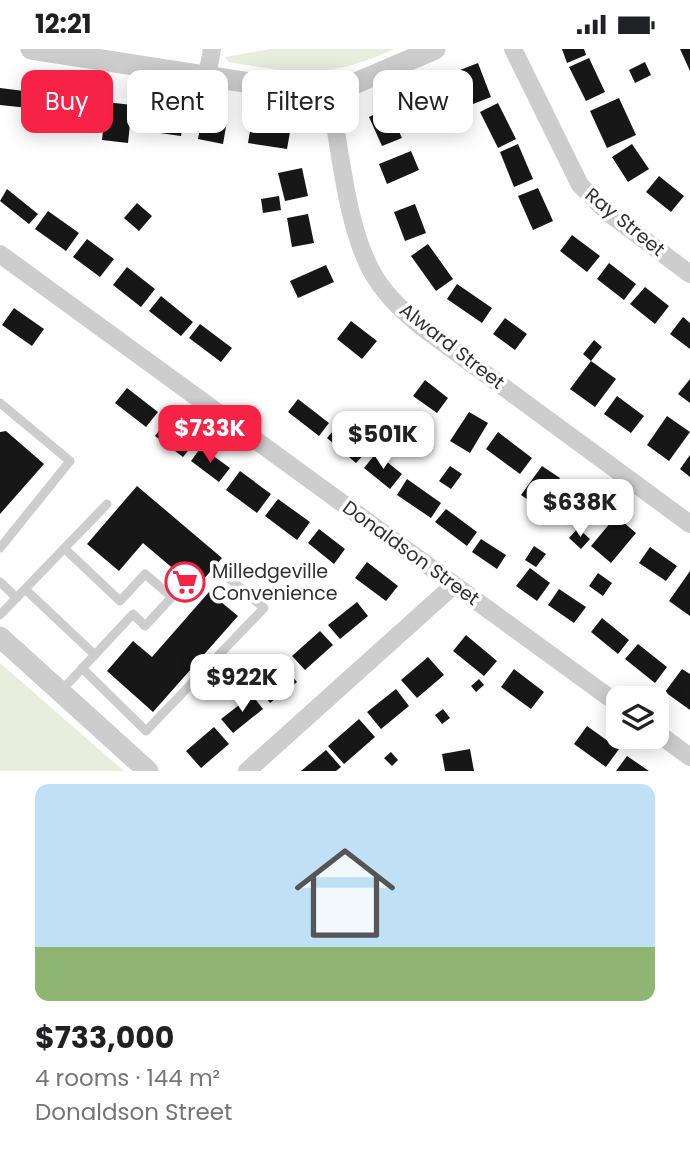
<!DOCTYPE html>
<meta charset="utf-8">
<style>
body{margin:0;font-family:Poppins,sans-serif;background:#f6f6f6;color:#202124;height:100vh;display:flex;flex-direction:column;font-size:26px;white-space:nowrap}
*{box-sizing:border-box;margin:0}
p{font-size:23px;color:#757577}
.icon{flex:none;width:38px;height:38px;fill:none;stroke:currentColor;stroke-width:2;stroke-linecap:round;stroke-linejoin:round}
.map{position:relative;height:722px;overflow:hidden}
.drawer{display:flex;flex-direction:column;background:#fff;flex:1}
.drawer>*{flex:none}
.banner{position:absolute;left:21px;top:21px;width:649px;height:63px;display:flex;gap:14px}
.fabs{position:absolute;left:606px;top:637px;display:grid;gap:14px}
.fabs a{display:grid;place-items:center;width:63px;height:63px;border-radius:14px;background:#fff;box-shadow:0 4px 18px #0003;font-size:35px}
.price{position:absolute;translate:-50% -60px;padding:0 16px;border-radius:14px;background:#fff;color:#222;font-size:23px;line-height:46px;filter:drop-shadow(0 2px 4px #0008)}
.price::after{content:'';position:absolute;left:50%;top:42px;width:21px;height:16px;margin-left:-10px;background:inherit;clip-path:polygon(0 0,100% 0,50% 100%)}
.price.on{background:#f62347;color:#fff}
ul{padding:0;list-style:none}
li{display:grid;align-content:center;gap:14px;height:371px;padding:0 35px}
li span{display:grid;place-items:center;height:217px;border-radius:14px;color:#555}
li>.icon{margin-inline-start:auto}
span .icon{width:126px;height:126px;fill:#fffc;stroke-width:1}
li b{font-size:30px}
.chip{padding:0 24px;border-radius:14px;background:#fff;box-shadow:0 4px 18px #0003;font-size:24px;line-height:63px}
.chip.on{background:#f62347;color:#fff}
.status{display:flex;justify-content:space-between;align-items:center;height:49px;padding:0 35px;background:#fff;direction:ltr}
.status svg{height:19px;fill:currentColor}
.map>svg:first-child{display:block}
</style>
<div class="status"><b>12:21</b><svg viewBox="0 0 49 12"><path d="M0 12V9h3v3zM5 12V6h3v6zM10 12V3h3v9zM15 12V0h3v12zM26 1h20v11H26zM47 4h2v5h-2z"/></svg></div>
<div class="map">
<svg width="690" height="722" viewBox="0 0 690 722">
<rect width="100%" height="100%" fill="#fff"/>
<path fill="#e8eedd" d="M 270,0 L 394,0 C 329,30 297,25 229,13 L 225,8 Z
M 0,614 L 124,722 L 0,722 Z"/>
<path fill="#171717" d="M 562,0 L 584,0 L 586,6 L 567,14 Z
M 680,0 L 690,0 L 690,22 Z
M 589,9 L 605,43 L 586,52 L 569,18 Z
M 645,13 L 651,26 L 635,34 L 629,21 Z
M 478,14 L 491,48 L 473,55 L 460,21 Z
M 0,39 L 40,44 L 38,60 L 0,56 Z
M 54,45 L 87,51 L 83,74 L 50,68 Z
M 414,45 L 425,69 L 411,75 L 400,51 Z
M 619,49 L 636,86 L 607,99 L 590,62 Z
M 106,53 L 132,56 L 128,94 L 102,91 Z
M 498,54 L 516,90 L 498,99 L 480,63 Z
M 388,59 L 402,89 L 382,97 L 369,68 Z
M 155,64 L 184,68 L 181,87 L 153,83 Z
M 202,68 L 227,72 L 223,95 L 198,90 Z
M 251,76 L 290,83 L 287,100 L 248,94 Z
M 518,95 L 533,130 L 514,138 L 500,103 Z
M 632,95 L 649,120 L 628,133 L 612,108 Z
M 411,102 L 419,121 L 387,135 L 379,115 Z
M 302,119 L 308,147 L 285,152 L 278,124 Z
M 659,127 L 684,147 L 671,163 L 646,143 Z
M 538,139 L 553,172 L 533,181 L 518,147 Z
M 7,140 L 38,165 L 29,175 L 0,152 Z
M 279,147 L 281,161 L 263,164 L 261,150 Z
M 137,154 L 152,167 L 139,182 L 124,169 Z
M 415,155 L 426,184 L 405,192 L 394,163 Z
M 48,162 L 79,184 L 66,202 L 35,180 Z
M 308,165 L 314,194 L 292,198 L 287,169 Z
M 572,186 L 600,207 L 587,223 L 560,202 Z
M 87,190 L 114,210 L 100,228 L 73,208 Z
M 428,195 L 453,230 L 436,242 L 411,207 Z
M 609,214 L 636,235 L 624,251 L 597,230 Z
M 326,216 L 334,233 L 298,249 L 290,232 Z
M 127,218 L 155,240 L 141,258 L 113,236 Z
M 457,235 L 492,259 L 482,274 L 447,250 Z
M 645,238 L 669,257 L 655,275 L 630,255 Z
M 161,247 L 193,273 L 181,287 L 149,262 Z
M 14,259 L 44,280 L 32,297 L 2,276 Z
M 683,268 L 690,274 L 690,300 L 670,285 Z
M 505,269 L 527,285 L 515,301 L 493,285 Z
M 351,272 L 377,292 L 362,310 L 337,290 Z
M 200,275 L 232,299 L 221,313 L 189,289 Z
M 594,291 L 602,298 L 591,312 L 616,330 L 595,358 L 570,340 L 591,312 L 583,305 Z
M 690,330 L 690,354 L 678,345 Z
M 425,331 L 448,349 L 437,364 L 413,347 Z
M 127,339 L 158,363 L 146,378 L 115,354 Z
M 617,347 L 644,367 L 631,384 L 604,365 Z
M 298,350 L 329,374 L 319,387 L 288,363 Z
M 469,363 L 488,374 L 470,404 L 450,392 Z
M 667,367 L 690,383 L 669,412 L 647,396 Z
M 167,371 L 195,393 L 183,408 L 155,387 Z
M 340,374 L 369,400 L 356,414 L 327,389 Z
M 6,382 L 44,415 L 0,465 L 0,383 Z
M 498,383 L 532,409 L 520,425 L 486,400 Z
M 201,398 L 230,419 L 219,433 L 191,412 Z
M 376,404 L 402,425 L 390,440 L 364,419 Z
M 690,406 L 690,428 L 680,420 Z
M 450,417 L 462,425 L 451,440 L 439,432 Z
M 542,417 L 560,429 L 540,459 L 521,446 Z
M 240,422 L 271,445 L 257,464 L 226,441 Z
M 407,430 L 441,454 L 431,469 L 397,446 Z
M 137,437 L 222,509 L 196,539 L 143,494 L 119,522 L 87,495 Z
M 577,438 L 601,456 L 588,473 L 564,456 Z
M 278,450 L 310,473 L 297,491 L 265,467 Z
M 446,460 L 477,483 L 467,497 L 435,473 Z
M 616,467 L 636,484 L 611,514 L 591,497 Z
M 578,479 L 590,490 L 581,500 L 569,489 Z
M 319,480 L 345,500 L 334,515 L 308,494 Z
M 481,490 L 506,506 L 497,520 L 472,503 Z
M 534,497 L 546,505 L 536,518 L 525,511 Z
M 650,498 L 677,517 L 666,532 L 639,514 Z
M 367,513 L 398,537 L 386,552 L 355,529 Z
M 530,519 L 550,534 L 537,552 L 516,537 Z
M 690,522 L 690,567 L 669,552 Z
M 598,524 L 612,534 L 603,547 L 589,537 Z
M 559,540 L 586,558 L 574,574 L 548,556 Z
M 209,543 L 238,567 L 153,663 L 107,622 L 133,592 L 152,608 Z
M 357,553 L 368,567 L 340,590 L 328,576 Z
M 602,569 L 629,591 L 618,605 L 591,583 Z
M 320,582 L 333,596 L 305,621 L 292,607 Z
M 466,586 L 497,612 L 484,627 L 453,602 Z
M 638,595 L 667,618 L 655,634 L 625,610 Z
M 428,608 L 444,626 L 417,649 L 401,631 Z
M 284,618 L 297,633 L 270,654 L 258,639 Z
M 514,620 L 544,643 L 531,660 L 501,638 Z
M 682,620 L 690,625 L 690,661 L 665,643 Z
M 479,630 L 484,636 L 476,643 L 471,637 Z
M 396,640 L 409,657 L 381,680 L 367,663 Z
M 252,646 L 263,660 L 233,684 L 221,670 Z
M 443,660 L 450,669 L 442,675 L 435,666 Z
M 359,670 L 375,688 L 344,715 L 328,697 Z
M 587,677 L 619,700 L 606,718 L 574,695 Z
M 214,678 L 229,695 L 201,719 L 186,702 Z
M 470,700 L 474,722 L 445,722 L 442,705 Z
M 326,701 L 341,718 L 336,722 L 301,722 Z
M 391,703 L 398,711 L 392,717 L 384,709 Z
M 627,707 L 649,722 L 616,722 Z"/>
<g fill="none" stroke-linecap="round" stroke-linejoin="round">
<path stroke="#cdcdcd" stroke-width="9" d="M 0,354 L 70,412 L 0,499
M 0,533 L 17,549
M 26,541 L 95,606
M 0,566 L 107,455
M 82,619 L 146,682 L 264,559 L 225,526
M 60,643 L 133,565 L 145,577 L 172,548 L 145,525 L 120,552 L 65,500"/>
<path stroke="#cdcdcd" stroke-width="18" d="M 513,0 L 580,136 L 606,162 L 690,225
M 207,27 L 212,0
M 329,41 C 340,96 346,182 375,228 C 387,248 405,264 423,279 L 690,475
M 0,205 L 618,655
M 656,683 L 690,708
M 247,722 L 454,536"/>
<path stroke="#cdcdcd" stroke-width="21" d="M 31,0 L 309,43 L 349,37 L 435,0
M 0,588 L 148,722"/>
</g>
<defs>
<g id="supermarket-ring" transform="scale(2.0125)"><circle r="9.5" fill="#fff" stroke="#f62347" stroke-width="1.5"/><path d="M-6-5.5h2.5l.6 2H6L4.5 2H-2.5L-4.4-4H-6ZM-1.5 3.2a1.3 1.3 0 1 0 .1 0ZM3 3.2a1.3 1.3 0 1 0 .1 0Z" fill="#f62347"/></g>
</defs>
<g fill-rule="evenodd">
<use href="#supermarket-ring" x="185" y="533"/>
</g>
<g text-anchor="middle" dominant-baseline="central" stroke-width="7" stroke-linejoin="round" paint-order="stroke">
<g font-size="19" fill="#303030" stroke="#fff">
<text transform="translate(625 173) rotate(39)">Ray Street</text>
<text transform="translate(452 297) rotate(38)">Alward Street</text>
<text transform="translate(411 504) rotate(36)">Donaldson Street</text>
</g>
<g font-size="19" fill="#303030" stroke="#fff" text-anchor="start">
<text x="212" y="522">Milledgeville<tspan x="212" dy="22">Convenience</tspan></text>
</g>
</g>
</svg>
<div class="fabs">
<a><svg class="icon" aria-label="layers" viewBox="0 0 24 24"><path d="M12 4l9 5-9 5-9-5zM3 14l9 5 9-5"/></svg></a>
</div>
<b class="price on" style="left:210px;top:416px">$733K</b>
<b class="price" style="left:383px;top:422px">$501K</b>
<b class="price" style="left:580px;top:490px">$638K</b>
<b class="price" style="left:242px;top:665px">$922K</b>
<div class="banner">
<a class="chip on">Buy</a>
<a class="chip">Rent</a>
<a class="chip">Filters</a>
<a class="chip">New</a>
</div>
</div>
<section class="drawer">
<ul>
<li><span style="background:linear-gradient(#bfe0f5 75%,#8fb573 0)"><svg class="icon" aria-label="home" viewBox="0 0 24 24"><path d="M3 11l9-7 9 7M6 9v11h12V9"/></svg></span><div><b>$733,000</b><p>4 rooms · 144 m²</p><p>Donaldson Street</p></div></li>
</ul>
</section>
